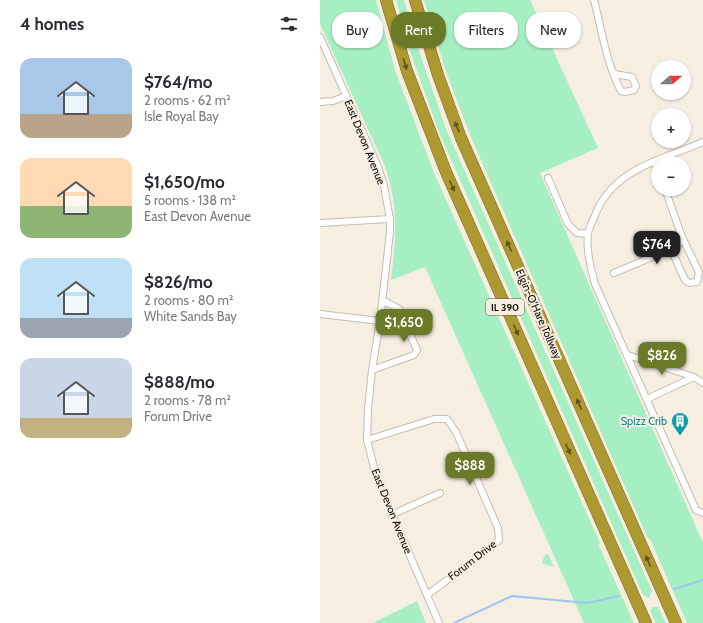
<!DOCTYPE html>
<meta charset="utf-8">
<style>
body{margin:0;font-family:Cabin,sans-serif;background:#f2f2f3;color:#2b2b33;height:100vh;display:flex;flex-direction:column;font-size:15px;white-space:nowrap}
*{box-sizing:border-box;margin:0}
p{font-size:13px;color:#7c7c81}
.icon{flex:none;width:22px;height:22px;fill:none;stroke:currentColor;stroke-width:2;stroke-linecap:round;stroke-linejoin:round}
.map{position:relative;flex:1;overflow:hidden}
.side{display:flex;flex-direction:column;background:#fff;width:320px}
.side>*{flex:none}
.banner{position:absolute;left:12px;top:12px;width:311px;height:36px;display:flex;gap:8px}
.needle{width:26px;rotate:69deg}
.buttons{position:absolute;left:331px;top:60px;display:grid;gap:8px}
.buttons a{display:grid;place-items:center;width:40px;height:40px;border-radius:50%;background:#fff;box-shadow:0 1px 3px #0004;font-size:20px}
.price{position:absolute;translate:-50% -34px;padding:0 9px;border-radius:8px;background:#6b7a27;color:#fff;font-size:13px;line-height:26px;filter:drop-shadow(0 1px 2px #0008)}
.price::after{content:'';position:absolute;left:50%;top:24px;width:12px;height:9px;margin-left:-6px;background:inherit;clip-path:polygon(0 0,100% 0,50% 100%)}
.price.selected{background:#222;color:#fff}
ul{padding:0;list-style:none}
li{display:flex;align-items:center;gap:12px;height:100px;padding:0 20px}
li span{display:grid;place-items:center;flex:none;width:112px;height:80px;border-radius:12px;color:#555}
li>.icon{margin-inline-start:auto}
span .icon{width:48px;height:48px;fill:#fffc;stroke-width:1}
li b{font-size:17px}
h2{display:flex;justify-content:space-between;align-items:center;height:48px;padding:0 20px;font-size:17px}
.chip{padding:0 14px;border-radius:16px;background:#fff;box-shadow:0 1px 3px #0004;font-size:14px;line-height:36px}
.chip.selected{background:#6b7a27;color:#fff}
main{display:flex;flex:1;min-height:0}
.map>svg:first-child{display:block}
</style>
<main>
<section class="side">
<h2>4 homes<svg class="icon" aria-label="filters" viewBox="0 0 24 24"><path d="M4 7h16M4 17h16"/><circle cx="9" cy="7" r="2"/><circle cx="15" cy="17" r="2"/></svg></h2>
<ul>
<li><span style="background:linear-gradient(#a9c7e8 70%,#b9a48a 0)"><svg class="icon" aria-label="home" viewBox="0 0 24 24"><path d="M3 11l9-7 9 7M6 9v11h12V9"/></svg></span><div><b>$764/mo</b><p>2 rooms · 62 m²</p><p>Isle Royal Bay</p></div></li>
<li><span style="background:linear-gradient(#ffd9b3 60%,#8fb573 0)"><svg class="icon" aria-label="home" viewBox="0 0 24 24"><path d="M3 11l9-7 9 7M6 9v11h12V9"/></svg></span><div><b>$1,650/mo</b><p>5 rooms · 138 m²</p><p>East Devon Avenue</p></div></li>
<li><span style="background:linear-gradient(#bfe0f5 75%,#9aa5b1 0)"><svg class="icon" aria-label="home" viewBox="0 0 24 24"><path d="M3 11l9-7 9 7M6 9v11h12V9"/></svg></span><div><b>$826/mo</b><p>2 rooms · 80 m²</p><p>White Sands Bay</p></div></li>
<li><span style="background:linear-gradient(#c9d6e8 75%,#c2b280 0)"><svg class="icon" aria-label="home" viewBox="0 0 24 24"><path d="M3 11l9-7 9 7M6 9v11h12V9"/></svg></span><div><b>$888/mo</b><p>2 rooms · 78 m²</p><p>Forum Drive</p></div></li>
</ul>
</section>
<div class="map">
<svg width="383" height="623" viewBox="0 0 383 623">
<rect width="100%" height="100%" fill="#f6eee1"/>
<path fill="#a5efc2" d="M 0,0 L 56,0 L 75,70 L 114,173 L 280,543 L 279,546 L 314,623 L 264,623 L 105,267 L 71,280 C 76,236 79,209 65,166 L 0,24 Z
M 76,0 L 84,0 L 99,51 L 126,129 L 332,591 L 329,598 L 323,595 L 119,132 L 91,54 Z
M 104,0 L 210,0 L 278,148 L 220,173 L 383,543 L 383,623 L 367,623 L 330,539 L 328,539 L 153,142 L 126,72 Z
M 228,554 L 234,567 L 223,564 L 222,562 L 225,555 Z
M 97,601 L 106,623 L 53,623 Z
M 333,607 L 338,607 L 346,623 L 336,623 L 330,611 Z"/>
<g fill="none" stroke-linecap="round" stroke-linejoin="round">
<path stroke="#9fc4f1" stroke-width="2" d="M 354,589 L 383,580
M 134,623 L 192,596 L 267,603 L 299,596"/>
<g stroke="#c4bdb0" stroke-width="8">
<path id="minor" d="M 274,0 C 282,31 286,62 301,91 L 305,92 L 314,90 L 316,86 L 312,77 L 294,74
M 0,37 L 58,167 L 64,186 L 70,219 L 70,232 L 60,321 L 52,370 L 48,409 L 47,440 L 57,479 L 119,623
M 0,102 L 13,101 L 26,96
M 383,142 C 341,160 291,169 274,218 C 272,223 268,229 268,235 C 266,251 271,268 275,284 L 376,510 L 383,513
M 334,161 L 338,171
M 228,178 L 248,224 L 257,233 L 268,234
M 345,189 L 362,237 L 379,272 L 377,282 L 369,283 L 365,280 L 351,249
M 0,223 L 70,219
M 294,273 L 351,249 L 358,245 L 362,237
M 0,314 L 60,321
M 308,355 L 374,377 L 383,383
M 52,370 L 94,355 L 97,350 L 79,309 L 62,300
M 327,399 L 374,377
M 47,440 L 114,419 L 127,419 L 136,432 L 178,528 L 179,540 L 173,546 L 107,595
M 71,515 L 120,493"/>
</g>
<g stroke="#776823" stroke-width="12">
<path id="motorway" d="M 66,0 L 87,71 L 126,172 L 326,623
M 95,0 L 118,75 L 141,138 L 356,623"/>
</g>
<use href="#minor" stroke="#fff" stroke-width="6"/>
<use href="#motorway" stroke="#ae9830" stroke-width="11"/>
</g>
<defs><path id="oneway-solid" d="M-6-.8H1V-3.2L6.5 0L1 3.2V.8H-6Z"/></defs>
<g fill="#60541e">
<use href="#oneway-solid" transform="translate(85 64) rotate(73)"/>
<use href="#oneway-solid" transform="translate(137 127) rotate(-112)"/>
<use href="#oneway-solid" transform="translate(132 186) rotate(66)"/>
<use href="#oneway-solid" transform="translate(189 246) rotate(-114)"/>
<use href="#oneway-solid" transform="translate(196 330) rotate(66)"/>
<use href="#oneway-solid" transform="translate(259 404) rotate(-114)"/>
<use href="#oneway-solid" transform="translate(248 449) rotate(66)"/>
<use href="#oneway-solid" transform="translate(328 561) rotate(-114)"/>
</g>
<defs>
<g id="building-pin" transform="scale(0.9)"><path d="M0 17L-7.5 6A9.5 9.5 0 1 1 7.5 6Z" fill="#0f9aa8" stroke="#f6eee1"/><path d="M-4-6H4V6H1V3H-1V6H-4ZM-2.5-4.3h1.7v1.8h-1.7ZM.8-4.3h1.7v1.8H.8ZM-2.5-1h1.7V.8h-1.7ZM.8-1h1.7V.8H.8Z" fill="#fff"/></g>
</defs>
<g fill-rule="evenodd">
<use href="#building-pin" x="360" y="421"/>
</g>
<g text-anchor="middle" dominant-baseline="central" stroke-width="4" stroke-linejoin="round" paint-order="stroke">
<rect fill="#f6eee1" stroke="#56524b" stroke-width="1" x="166" y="299" width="38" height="16" rx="3"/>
<g font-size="10" font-weight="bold" fill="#110f0b">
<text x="185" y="307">IL 390</text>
</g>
<g font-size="11" fill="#110f0b" stroke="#f6eee1">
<text transform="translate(45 142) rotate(68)">East Devon Avenue</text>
<text transform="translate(219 314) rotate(66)">Elgin-O'Hare Tollway</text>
<text transform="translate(72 511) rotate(68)">East Devon Avenue</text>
<text transform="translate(152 560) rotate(-38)">Forum Drive</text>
</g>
<g font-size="11" fill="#0d838f" stroke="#f6eee1" text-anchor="end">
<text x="347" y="421">Spizz Crib</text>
</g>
</g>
</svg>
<div class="buttons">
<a><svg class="needle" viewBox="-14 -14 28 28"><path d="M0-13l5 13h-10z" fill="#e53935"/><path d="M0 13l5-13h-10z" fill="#7c7c81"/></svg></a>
<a>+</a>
<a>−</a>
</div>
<b class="price selected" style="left:337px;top:265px">$764</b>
<b class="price" style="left:84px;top:343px">$1,650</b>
<b class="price" style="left:342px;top:376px">$826</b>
<b class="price" style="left:150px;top:486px">$888</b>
<div class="banner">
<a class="chip">Buy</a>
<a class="chip selected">Rent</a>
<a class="chip">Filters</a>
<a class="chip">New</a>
</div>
</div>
</main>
